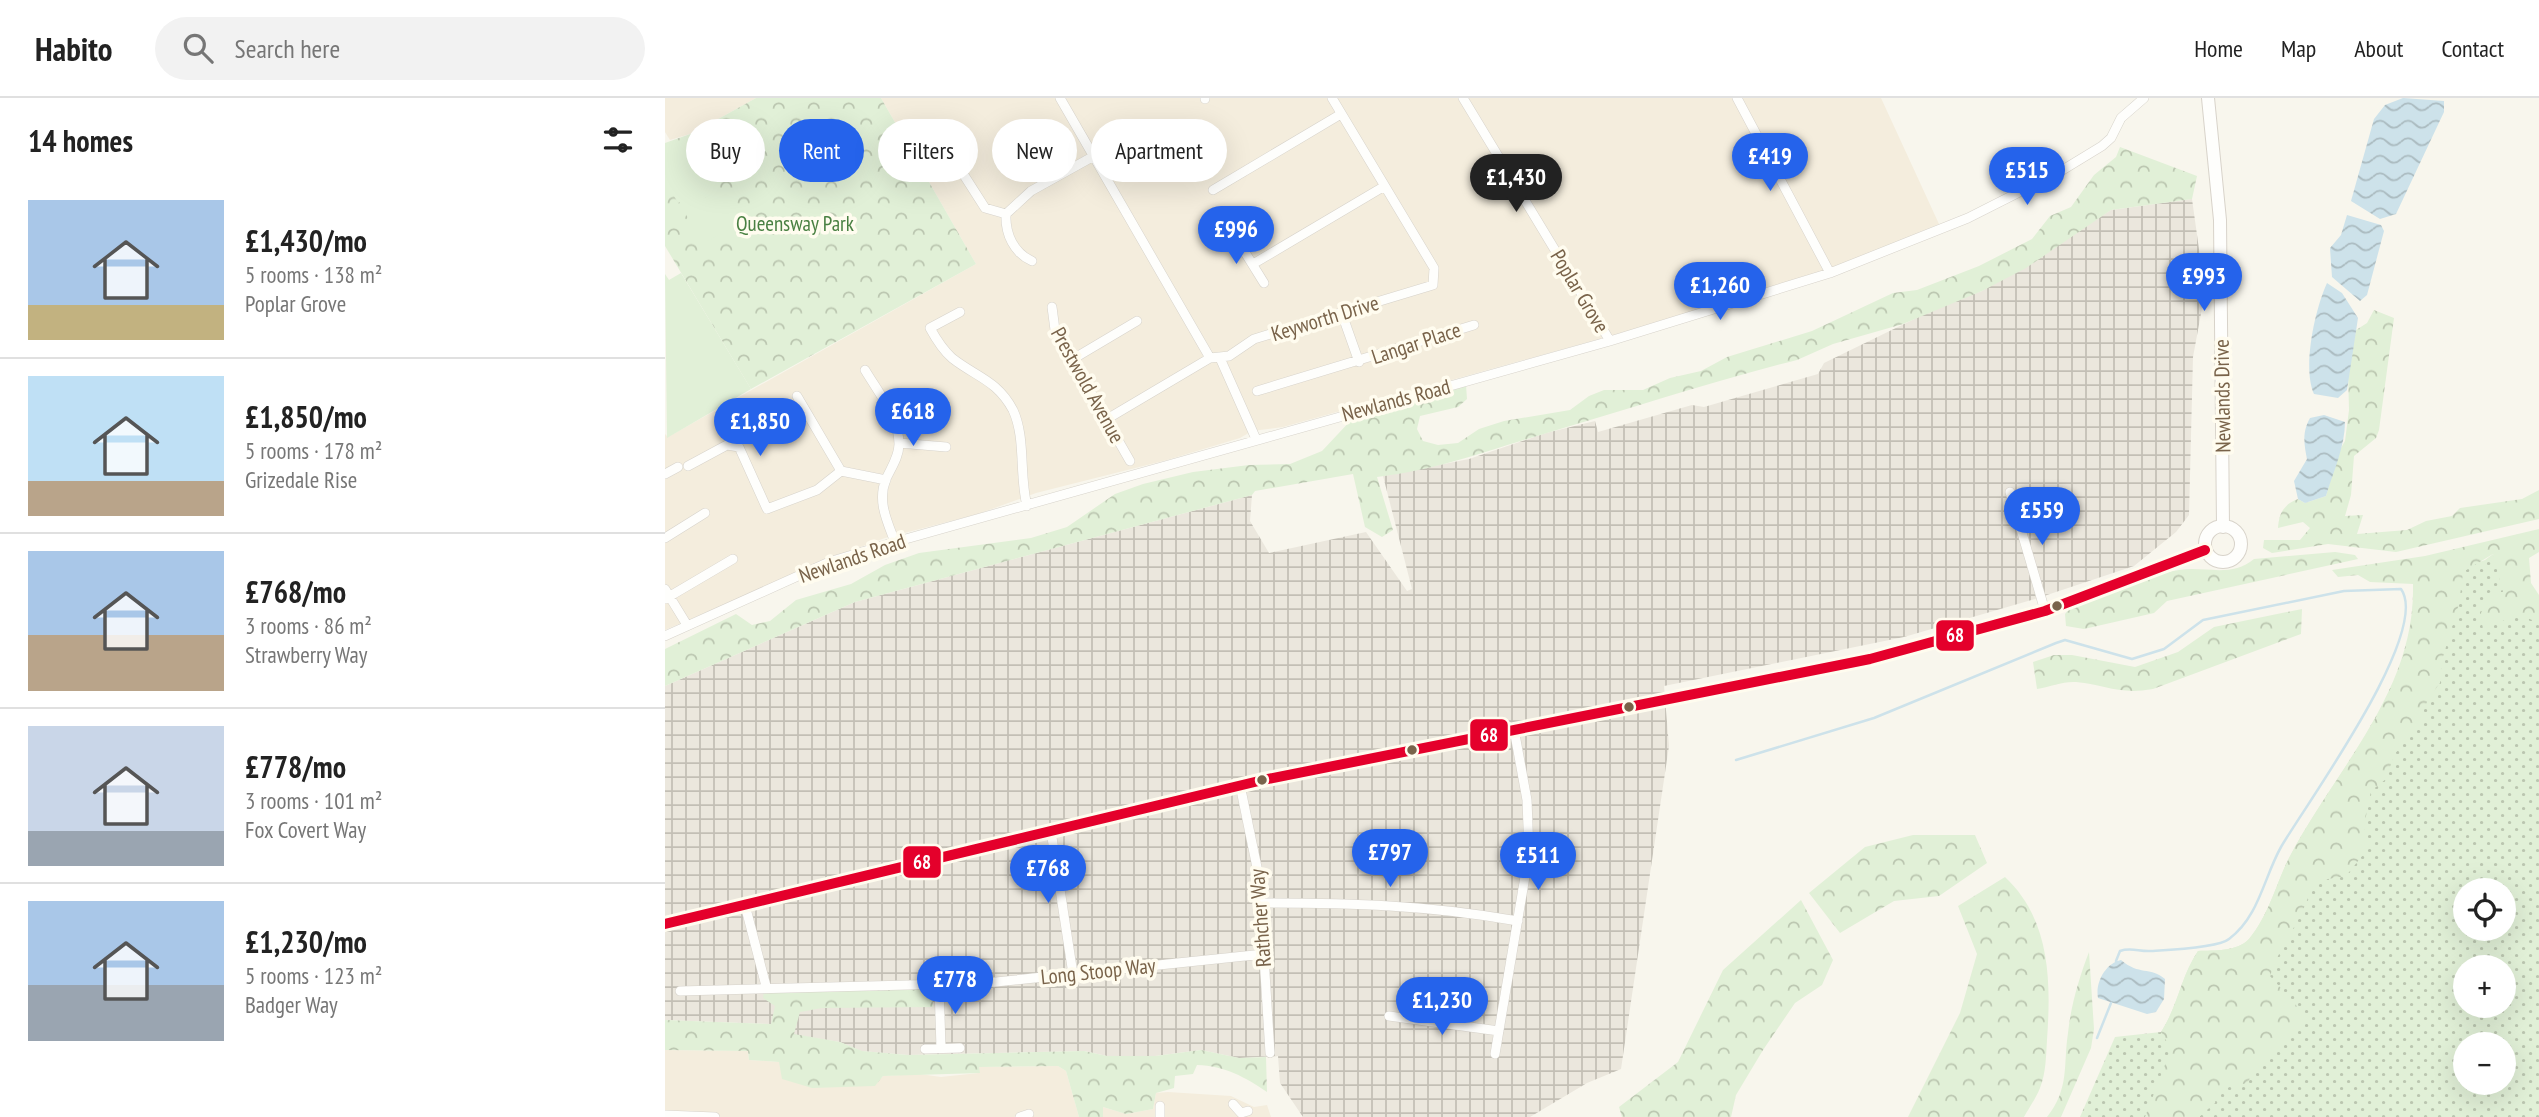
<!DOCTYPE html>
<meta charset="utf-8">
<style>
body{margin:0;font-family:"PT Sans Narrow",sans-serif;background:#f2f2f2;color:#222;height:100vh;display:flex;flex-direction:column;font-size:26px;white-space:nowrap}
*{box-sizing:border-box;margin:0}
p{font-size:23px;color:#767676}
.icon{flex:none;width:38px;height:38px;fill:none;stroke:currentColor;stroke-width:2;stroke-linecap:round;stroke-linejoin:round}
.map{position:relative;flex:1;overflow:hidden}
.side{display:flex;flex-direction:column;background:#fff;width:665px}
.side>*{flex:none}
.banner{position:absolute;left:21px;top:21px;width:665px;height:63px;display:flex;gap:14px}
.tools{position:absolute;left:1788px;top:780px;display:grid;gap:14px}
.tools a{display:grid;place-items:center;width:63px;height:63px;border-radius:50%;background:#fff;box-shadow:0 7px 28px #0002;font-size:35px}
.price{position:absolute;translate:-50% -60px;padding:0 16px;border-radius:24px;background:#2563eb;color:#fff;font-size:23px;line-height:46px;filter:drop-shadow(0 2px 4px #0008)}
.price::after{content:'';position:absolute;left:50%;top:42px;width:21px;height:16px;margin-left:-10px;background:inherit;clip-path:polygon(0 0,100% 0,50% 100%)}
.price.current{background:#222;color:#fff}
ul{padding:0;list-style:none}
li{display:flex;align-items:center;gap:21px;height:175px;padding:0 28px}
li+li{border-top:2px solid #e0e0e0}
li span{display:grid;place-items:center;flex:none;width:196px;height:140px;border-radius:0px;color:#555}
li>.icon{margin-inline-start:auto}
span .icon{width:84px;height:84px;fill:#fffc;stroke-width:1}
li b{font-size:30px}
h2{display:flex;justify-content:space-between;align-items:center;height:84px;padding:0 28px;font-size:30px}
.tag{padding:0 24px;border-radius:32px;background:#fff;box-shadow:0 7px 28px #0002;font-size:24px;line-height:63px}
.tag.current{background:#2563eb;color:#fff}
header{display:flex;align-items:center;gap:42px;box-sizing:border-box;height:98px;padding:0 35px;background:#fff;border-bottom:2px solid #e0e0e0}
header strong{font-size:33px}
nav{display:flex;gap:38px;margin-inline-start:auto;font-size:24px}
.search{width:490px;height:63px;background:#f2f2f2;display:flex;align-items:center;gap:18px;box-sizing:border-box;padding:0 24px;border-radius:38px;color:#767676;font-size:26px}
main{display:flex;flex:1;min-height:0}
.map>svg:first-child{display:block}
</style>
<header>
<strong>Habito</strong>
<div class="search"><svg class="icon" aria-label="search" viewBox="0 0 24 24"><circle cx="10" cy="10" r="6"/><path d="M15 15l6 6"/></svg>Search here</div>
<nav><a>Home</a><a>Map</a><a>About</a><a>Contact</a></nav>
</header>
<main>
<section class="side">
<h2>14 homes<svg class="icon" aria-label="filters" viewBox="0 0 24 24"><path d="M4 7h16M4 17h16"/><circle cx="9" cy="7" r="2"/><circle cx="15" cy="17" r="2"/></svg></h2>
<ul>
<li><span style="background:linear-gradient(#a9c7e8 75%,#c2b280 0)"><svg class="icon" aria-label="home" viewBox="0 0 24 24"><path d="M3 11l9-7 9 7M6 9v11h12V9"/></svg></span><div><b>£1,430/mo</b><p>5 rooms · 138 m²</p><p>Poplar Grove</p></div></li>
<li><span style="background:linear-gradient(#bfe0f5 75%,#b9a48a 0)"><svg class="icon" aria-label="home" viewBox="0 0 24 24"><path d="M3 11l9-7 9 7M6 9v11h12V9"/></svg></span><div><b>£1,850/mo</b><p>5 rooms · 178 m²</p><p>Grizedale Rise</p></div></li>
<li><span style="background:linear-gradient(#a9c7e8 60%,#b9a48a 0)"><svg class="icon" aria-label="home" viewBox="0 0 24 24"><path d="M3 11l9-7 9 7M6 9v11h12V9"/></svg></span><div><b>£768/mo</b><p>3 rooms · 86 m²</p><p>Strawberry Way</p></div></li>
<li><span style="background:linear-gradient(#c9d6e8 75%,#9aa5b1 0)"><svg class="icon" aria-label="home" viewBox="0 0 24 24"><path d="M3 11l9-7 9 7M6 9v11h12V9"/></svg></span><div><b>£778/mo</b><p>3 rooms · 101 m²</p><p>Fox Covert Way</p></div></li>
<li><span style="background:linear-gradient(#a9c7e8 60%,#9aa5b1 0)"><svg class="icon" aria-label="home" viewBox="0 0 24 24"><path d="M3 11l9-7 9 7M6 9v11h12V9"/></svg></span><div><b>£1,230/mo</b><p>5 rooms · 123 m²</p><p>Badger Way</p></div></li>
</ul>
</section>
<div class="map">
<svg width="1874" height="1019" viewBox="0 0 1874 1019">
<defs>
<pattern id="industrial-grid" width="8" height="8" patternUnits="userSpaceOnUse" patternTransform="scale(1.75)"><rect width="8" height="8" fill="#ebe7dd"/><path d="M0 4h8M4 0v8" fill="none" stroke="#c3bfb5"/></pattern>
<pattern id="grass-dots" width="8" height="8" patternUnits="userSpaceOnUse" patternTransform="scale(1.75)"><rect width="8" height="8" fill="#e1f0d7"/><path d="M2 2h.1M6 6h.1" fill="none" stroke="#bbc6b0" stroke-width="1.8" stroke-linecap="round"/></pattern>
<pattern id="forest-crowns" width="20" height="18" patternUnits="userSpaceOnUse" patternTransform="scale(1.75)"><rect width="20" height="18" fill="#e1f0d7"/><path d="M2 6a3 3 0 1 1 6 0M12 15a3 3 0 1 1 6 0" fill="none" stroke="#bbc6b0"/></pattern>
<pattern id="water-waves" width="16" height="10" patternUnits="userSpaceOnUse" patternTransform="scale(1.75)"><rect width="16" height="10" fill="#cde2ea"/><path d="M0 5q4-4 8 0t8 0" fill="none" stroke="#abbbc0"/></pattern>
</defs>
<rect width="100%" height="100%" fill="#f8f6ed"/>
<path fill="#f4eddd" d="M 0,0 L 91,0 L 28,35 L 5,42 L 0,34 Z
M 216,0 L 1216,0 L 1274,126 L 1176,167 L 988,226 L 618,329 L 587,333 L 575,340 L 502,362 L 371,395 L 313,416 L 220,440 L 179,455 L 0,532 L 0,336 L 3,339 L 311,166 Z
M 0,952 L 83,953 L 84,962 L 114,964 L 209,988 L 218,978 L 255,976 L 276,979 L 314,975 L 314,969 L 393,968 L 401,973 L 414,1019 L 0,1019 Z
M 503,994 L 566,998 L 589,1009 L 602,1007 L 606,1019 L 438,1019 L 438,1009 L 461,1016 L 488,1011 L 491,995 Z"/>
<path fill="url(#industrial-grid)" d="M 1527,101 L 1540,194 L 1528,259 L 1524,417 L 1511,434 L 1469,468 L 1370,501 L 1239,539 L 999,588 L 1004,648 L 956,971 L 922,985 L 865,1019 L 638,1019 L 615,985 L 613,958 L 574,960 L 536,952 L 490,958 L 442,958 L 419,953 L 243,957 L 196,953 L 175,944 L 124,936 L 106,926 L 0,922 L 0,588 L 190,504 L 587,397 L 585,423 L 604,455 L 701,434 L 742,493 L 747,491 L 718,378 L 804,361 L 881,335 L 930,323 L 933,334 L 1027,307 L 1039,309 L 1153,276 L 1159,265 L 1278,207 L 1317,193 L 1446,112 Z"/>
<path fill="url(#grass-dots)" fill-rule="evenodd" d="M 1828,456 L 1874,525 L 1874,1019 L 1415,1019 L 1450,939 L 1496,934 C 1513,908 1516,878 1533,853 C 1549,852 1572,854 1584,841 C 1604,817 1611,786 1624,760 C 1671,670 1751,593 1748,486 L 1820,462 ZM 1801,793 L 1839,793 L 1839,831 L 1801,831 ZM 1801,870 L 1839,870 L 1839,908 L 1801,908 ZM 1801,947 L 1839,947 L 1839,985 L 1801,985 Z"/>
<path fill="url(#forest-crowns)" d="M 91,0 L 216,0 L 311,166 L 86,291 L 0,148 L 0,45 L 28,35 Z
M 1455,49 L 1532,78 L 1527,101 L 1446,112 L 1361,170 L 1317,193 L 1238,226 L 1168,246 L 1132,262 C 1048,283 965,311 882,335 C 821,353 777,371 712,379 L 728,432 L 717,439 L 700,429 L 688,376 L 590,393 L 587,397 L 190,504 L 0,588 L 0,551 L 71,516 L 87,527 L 105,523 L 131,502 L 186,486 L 220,467 L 254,455 L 366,440 L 402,429 L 450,396 L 478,386 L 528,374 L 584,367 L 625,366 L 657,353 L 688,320 L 801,287 L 802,301 L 793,309 L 755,318 L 752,331 L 758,343 L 773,347 L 793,345 L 814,331 L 839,323 L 905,312 L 924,298 L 939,292 L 978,292 L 1005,280 L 1036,273 L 1062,259 L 1147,233 L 1228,195 L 1252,192 L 1314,168 L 1367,141 L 1385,118 L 1406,109 L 1429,77 L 1451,59 Z
M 1709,212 L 1729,220 L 1714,332 L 1711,340 L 1689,358 L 1686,397 L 1680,418 L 1698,417 L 1692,436 L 1742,432 L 1761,423 L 1787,418 L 1795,410 L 1857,401 L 1874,392 L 1874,421 L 1731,454 L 1663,446 L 1607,455 L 1598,450 L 1599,442 L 1635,442 L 1645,430 L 1638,424 L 1613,430 C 1614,415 1619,406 1633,401 L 1640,405 L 1661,398 L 1673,355 L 1680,343 L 1684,312 L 1683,273 L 1691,232 L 1702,225 Z
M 1874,431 L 1874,454 L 1864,460 L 1866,485 L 1874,497 L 1874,525 L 1853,516 L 1818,532 L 1816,515 L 1825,494 L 1838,494 L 1828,456 L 1798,474 L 1794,506 L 1777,562 L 1775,585 L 1763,601 L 1753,627 L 1729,657 L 1721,681 L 1706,693 L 1699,728 L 1701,741 L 1697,758 L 1681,778 L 1663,781 L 1646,790 C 1638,822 1615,846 1605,878 L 1637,914 L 1638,923 L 1596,964 L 1582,985 L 1552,992 L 1550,1005 L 1534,1019 L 1480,1019 L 1506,951 L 1496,934 C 1513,908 1516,878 1533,853 C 1549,852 1572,854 1584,841 C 1604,817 1611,786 1624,760 C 1670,671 1753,592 1748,486 L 1705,484 L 1693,477 L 1673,479 L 1667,472 L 1760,458 Z
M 1670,454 L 1690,457 L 1693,461 L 1502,503 L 1489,515 L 1419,531 L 1401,528 L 1400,516 L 1405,510 C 1441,498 1476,478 1514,472 C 1540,468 1567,480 1589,461 Z
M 1637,511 L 1636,536 L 1488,591 C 1454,597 1441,587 1411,584 C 1399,583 1384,589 1372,591 L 1368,564 L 1389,557 L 1407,557 L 1470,569 L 1513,554 L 1549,529 Z
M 1248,737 L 1310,737 L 1322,765 L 1274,798 L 1229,803 L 1175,835 L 1144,795 L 1200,749 Z
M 1340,779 C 1386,822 1386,884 1382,942 C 1381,958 1381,975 1375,990 C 1371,1000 1364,1010 1359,1019 L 1243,1019 L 1295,915 L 1312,856 L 1293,808 Z
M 1136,802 L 1168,862 L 1157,887 L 1130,905 L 1098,952 L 1071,997 L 1066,1019 L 957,1019 L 954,1009 L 1013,964 L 1058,872 Z
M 1424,854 L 1429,931 L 1426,950 L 1396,1019 L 1382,1019 C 1405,990 1398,967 1403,935 C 1406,907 1414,880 1424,854 Z
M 267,891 L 268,909 L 157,910 L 135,914 L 129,936 L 175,944 L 197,953 L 243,957 L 419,953 L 442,958 L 490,958 L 536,952 L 574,960 L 601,959 L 602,994 C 580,979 560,968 532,967 L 528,976 L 510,978 L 509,990 L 491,995 L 488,1011 L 461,1016 L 438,1009 L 438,1019 L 414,1019 L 401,973 L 393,968 L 314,969 L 315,975 L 218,978 L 210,988 L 147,990 L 117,981 L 114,964 L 84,962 L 83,953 L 0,952 L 0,922 L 106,926 L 110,908 L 98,900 L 99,893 Z"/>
<path fill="#e1f0d7" d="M 29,44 L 51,84 L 13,105 L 0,82 L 0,61 Z
M 56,91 L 75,126 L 37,146 L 18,111 Z
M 16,175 L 86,291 L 2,340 L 0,176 L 4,182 Z"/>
<path fill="url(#water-waves)" d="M 1738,0 L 1779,3 L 1779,14 L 1731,116 L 1715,121 L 1686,103 L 1709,21 L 1720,7 Z
M 1682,117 L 1716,127 L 1719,133 L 1702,197 L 1695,203 L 1667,179 L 1665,150 L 1676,137 Z
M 1662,185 L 1677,195 L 1693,220 L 1682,292 L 1673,300 L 1649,296 C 1637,270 1650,211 1662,185 Z
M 1659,317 L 1680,324 C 1680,349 1668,374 1661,398 L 1640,405 L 1633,401 L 1629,383 L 1642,361 C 1639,346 1637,334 1645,320 Z
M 1456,862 C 1475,878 1484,868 1500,881 L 1499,901 L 1491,914 L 1482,916 L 1433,900 C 1430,884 1441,865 1456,862 Z"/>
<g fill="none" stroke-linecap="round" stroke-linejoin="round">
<path stroke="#cde2ea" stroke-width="2.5" d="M 1071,662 L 1209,620 L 1391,545 L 1400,542 L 1467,561 L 1499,551 L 1538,522 L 1679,493 L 1736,491 C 1767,534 1641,706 1616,749 C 1599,779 1594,819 1564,841 C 1553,850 1503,852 1486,853 C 1475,854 1466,849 1455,853 L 1451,863
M 1432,940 L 1446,905"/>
<g stroke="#d7d3cb" stroke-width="10">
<path id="street" d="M 395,0 L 545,260 L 564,258 L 589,241 L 768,187 L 769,170 L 667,0
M 540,0 L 540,1
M 798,0 L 945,243
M 1072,0 L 1165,175
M 288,60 L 320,110 L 341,116
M 548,92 L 676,16
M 568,135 L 599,185
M 367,163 C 349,155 340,136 341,116 L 366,93 L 429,58
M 588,166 L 718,89
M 387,209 L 390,232 L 465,363
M 295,214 L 265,230 C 271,241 278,252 287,260 C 311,279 332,282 348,312 C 361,340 354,376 362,408
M 677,216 L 694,264
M 555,260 L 591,341
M 408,261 L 472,223
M 200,272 C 213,294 234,319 234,346 C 234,359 226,370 221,381 C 212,403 222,423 230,444
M 592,293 L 809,227
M 132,298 L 176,373 L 221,382
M 442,321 L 545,260
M 234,345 L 281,349
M 23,368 L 62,347 L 74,349 L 102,411 L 152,392 L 176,373
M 0,376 L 13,369
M 1345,394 L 1380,513
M 0,440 L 40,415
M 0,491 L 22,527
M 0,501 L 68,461
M 0,538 L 164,464 L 230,444 L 945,243 L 1165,175 L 1303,120 L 1396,73 L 1437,48 L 1446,40 L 1456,20 L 1479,0
M 575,687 L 594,779 L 605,955
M 386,733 L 408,876
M 595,805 C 686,805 763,807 853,823
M 80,807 L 101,888
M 274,887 L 276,950
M 15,893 L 321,885 L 599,856
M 724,918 L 834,933
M 260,951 L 295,950
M 830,956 L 864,755 L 862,702 L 849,631
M 568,1006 L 576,1015 L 583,1013
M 495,1008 L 495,1019
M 0,1017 L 50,1019
M 355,1019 L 364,1016"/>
</g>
<g stroke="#d8d3ca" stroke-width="14">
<path id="secondary" d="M 1543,0 L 1555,122 L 1558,429
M1540 446a18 18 0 1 1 36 0a18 18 0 1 1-36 0Z
M 0,826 L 598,682 L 1205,561 L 1380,513 L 1540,452"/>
</g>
<use href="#street" stroke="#fefefc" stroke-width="9"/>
<use href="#secondary" stroke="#fefefc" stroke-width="12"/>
<g stroke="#fffcef" stroke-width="16">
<path id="bus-1" d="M 0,826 L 598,682 L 1205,561 L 1380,513 L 1540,452"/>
</g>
<use href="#bus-1" stroke="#e4002b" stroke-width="10"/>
</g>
<g fill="#79634a" stroke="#fffcef" stroke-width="2.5">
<circle cx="1392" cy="508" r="6"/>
<circle cx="964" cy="609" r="6"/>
<circle cx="747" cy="652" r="6"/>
<circle cx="597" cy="682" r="6"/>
</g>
<g text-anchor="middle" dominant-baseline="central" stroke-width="7" stroke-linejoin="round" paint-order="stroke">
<g font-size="21" fill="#498042" stroke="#fffcef">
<text x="130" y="125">Queensway Park</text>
</g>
<g font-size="21" fill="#79634a" stroke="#fffcef">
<text transform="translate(915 193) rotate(59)">Poplar Grove</text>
<text transform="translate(660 220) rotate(-17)">Keyworth Drive</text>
<text transform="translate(751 245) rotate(-18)">Langar Place</text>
<text transform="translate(423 287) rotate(61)">Prestwold Avenue</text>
<text transform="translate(1557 298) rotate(-91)">Newlands Drive</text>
<text transform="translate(731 302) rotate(-15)">Newlands Road</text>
<text transform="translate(187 460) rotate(-19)">Newlands Road</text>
<text transform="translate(595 820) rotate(-94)">Rathcher Way</text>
<text transform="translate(433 873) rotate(-6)">Long Stoop Way</text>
</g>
</g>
<g stroke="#fffcef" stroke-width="2.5">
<rect x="1270" y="521" width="40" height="33" rx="7" fill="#e4002b"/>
<rect x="804" y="620" width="40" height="34" rx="7" fill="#e4002b"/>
<rect x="237" y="747" width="40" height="34" rx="7" fill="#e4002b"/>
</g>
<g font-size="19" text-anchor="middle" font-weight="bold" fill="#fff">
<text x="1290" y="544">68</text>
<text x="824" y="644">68</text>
<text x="257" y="771">68</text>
</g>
</svg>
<div class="tools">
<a><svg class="icon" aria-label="locate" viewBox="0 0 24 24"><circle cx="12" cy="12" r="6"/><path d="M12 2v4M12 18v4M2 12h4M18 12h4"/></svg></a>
<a>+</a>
<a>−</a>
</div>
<b class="price" style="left:1105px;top:95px">£419</b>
<b class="price" style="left:1362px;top:109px">£515</b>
<b class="price current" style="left:851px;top:116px">£1,430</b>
<b class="price" style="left:571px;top:168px">£996</b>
<b class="price" style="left:1539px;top:215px">£993</b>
<b class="price" style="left:1055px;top:224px">£1,260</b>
<b class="price" style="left:248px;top:350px">£618</b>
<b class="price" style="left:95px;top:360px">£1,850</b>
<b class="price" style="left:1377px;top:449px">£559</b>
<b class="price" style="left:725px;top:791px">£797</b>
<b class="price" style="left:873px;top:794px">£511</b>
<b class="price" style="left:383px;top:807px">£768</b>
<b class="price" style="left:290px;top:918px">£778</b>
<b class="price" style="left:777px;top:939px">£1,230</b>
<div class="banner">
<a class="tag">Buy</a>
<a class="tag current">Rent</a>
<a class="tag">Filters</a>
<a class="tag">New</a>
<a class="tag">Apartment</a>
</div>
</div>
</main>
